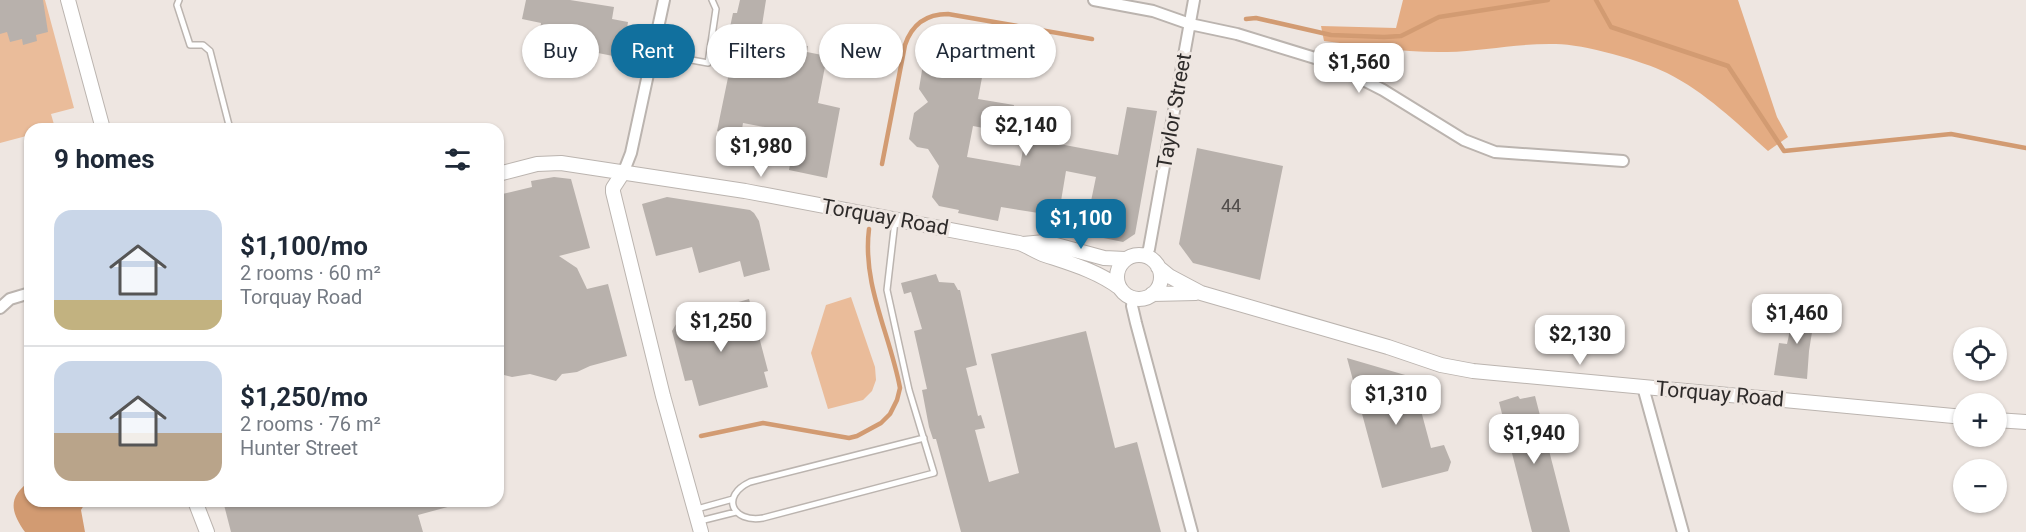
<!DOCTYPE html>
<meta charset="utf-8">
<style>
body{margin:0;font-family:Roboto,sans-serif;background:#f6f6f7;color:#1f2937;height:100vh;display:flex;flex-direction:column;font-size:22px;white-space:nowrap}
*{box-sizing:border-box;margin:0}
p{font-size:20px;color:#747a83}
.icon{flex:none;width:33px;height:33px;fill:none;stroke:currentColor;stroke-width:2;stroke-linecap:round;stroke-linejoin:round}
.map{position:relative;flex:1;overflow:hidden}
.drawer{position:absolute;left:24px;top:123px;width:480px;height:384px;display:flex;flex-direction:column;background:#fff;border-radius:18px;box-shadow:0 2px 4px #0004}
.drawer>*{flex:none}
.guide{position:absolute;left:522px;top:24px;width:570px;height:54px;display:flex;gap:12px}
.controls{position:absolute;left:1953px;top:327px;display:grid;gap:12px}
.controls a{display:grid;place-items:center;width:54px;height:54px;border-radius:50%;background:#fff;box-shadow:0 2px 4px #0004;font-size:30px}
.price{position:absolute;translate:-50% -51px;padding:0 14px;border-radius:12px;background:#fff;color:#222;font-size:20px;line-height:39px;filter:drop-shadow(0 2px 3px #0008)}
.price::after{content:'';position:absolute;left:50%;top:36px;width:18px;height:14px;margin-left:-9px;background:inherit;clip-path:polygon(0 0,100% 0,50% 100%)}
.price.active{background:#11709e;color:#fff}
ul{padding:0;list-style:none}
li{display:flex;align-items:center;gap:18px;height:150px;padding:0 30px}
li+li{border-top:2px solid #e0e1e3}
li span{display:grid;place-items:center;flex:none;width:168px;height:120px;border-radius:18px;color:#555}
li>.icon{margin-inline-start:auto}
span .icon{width:72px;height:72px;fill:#fffc;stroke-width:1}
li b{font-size:26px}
h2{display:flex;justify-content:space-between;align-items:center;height:72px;padding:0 30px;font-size:26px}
.pill{padding:0 21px;border-radius:27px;background:#fff;box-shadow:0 2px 4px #0004;font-size:21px;line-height:54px}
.pill.active{background:#11709e;color:#fff}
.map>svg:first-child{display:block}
</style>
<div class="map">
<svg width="2026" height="532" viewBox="0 0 2026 532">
<rect width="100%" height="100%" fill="#eee6e1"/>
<path fill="#eabc9a" d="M 0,0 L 45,0 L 74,108 L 51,114 L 55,128 L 30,129 L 30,135 L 0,143 Z
M 851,297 L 875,367 L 876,380 L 872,391 L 863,400 L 828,409 L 811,353 L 826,305 Z"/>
<path fill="#e4ac83" d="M 1403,0 L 1738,0 L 1777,117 L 1788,137 L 1768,151 C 1737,123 1705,92 1667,73 C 1643,61 1583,44 1556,44 C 1520,43 1483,51 1447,52 C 1405,53 1364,46 1324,41 L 1321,26 L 1396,28 Z"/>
<path fill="#d29b72" d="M 30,481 L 30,501 L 83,501 L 84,505 L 81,510 L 85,532 L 25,532 C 10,511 8,497 30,481 Z"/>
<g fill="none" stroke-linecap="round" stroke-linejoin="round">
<path stroke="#d29b72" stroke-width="4.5" d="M 1596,0 L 1611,27 L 1728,66 L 1784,151 L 1951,134 L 2026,148
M 1246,19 L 1256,18 L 1331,35 L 1384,37 L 1401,36 L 1439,17 L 1548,0
M 882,164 L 905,45 C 912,24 926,14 948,14 L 1092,39
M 701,436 L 763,423 L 849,438 L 857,436 L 881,423 L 890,414 L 897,400 L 900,388 C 890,334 862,285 869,229"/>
</g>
<path fill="#b8b1ac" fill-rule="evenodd" d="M 0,0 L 43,0 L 48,32 L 36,35 L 37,41 L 23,45 L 22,39 L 10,42 L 7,32 L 0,34 Z
M 526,0 L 570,0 L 614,7 L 612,19 L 628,22 L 624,48 L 613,56 L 538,41 L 541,23 L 522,19 Z
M 740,0 L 766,0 L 760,38 L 808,46 L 807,52 L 827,56 L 818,103 L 840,108 L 827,178 L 789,170 L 796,133 L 743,123 L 741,135 L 717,131 L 731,63 L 725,62 L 730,27 L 733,13 L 737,13 Z
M 971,37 L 989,40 L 978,99 L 1014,105 L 1009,133 L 973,126 L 967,157 L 1020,166 L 1024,144 L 1030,145 L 1035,117 L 1056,121 L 1054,143 L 1118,155 L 1127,107 L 1157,111 L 1135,234 L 1123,242 L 1084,234 L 1085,230 L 1044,223 L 1045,214 L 1001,207 L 998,221 L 958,213 L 959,210 L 939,206 L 932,197 L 939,166 L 928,149 L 917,147 L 909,139 L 914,113 L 928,102 L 919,89 L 923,64 L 931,58 L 945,60 L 954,53 L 960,52 L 962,44 ZM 1066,171 L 1096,177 L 1090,206 L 1061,201 Z
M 1197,148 L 1283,166 L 1260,280 L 1193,263 L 1179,244 Z
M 554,177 L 571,179 L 590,248 L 559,256 L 577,268 L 587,289 L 608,284 L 627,356 L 590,366 L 577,372 L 562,374 L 556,381 L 530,374 L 512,377 L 504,375 L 498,368 L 498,195 L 532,187 L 531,181 Z
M 667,197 L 750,210 L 754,213 L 759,221 L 770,270 L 744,277 L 740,261 L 699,273 L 692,247 L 656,256 L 642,204 Z
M 936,274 L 939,282 L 954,283 L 958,290 L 960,290 L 977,365 L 966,368 L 978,416 L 981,415 L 985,428 L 975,430 L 989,482 L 1019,473 L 991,354 L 1086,331 L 1115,448 L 1137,442 L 1161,532 L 961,532 L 936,439 L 933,439 L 929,427 L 922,390 L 927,389 L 914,331 L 922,329 L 911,292 L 904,294 L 901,283 Z
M 749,299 L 768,371 L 764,372 L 768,387 L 699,406 L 692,380 L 685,381 L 672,331 L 679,319 Z
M 1796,303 L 1816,307 L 1809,351 L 1807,379 L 1774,375 L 1779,343 L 1787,344 Z
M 1347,358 L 1412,377 L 1431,448 L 1444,445 L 1451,462 L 1448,471 L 1382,488 Z
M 1518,396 L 1520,399 L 1535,396 L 1570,532 L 1532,532 L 1499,402 Z
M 223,501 L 454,501 L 455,505 L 418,515 L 423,532 L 231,532 Z"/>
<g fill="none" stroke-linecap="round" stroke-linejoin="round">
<g stroke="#bbb4af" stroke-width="8">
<path id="service" d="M 179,0 L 177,5 L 190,45 L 203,45 L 210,51 L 230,129
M 653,53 L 708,63 L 716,9 L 712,0
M 895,221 L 887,290 L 909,390 L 934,473 L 763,518 C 732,523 720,496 750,482 L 924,438
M 697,509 L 733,499
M 700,521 L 736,512"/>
</g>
<g stroke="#bbb4af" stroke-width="14">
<path id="minor" d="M 1094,0 L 1153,11 L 1190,24 L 1237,34 L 1328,62 L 1383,90 L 1464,140 L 1495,152 L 1623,161
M 624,171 L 631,153 L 664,0
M 1145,256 L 1149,249 L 1194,0
M 1133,298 L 1132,306 L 1136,323 L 1192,532
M 0,308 L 10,299 L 30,293
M 1643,387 L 1683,532"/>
</g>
<g stroke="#bbb4af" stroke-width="16">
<path id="tertiary" d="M 68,0 L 103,129
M 624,171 L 613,188 L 613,192 L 663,396 L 701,532
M 498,174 L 537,164 L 561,163 L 745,191 L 1019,243 C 1028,246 1036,252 1045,255 C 1072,264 1097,271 1120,288
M 1023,244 L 1045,242 L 1104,258 L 1125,259
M1117 277a22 22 0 1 1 44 0a22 22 0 1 1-44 0Z
M 1158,267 L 1169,276 L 1201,293 L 1388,347 L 1441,365 L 1473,371 L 1964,417
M 1152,294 L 1196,293
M 1996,420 L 2026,422
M 195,501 L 207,532"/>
</g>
<use href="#service" stroke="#fff" stroke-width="5"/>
<use href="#minor" stroke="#fff" stroke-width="10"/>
<use href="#tertiary" stroke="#fff" stroke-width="14"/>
</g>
<g text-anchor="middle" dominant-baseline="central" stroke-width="6" stroke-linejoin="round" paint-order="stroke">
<g font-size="18" fill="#504c4a">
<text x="1231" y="205">44</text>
</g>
<g font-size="21" fill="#2e2b2a" stroke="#eee6e1">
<text transform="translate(1174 111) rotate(-80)">Taylor Street</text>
<text transform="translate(885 217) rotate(10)">Torquay Road</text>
<text transform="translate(1720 394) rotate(5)">Torquay Road</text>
</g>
</g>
</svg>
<div class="controls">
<a><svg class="icon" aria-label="locate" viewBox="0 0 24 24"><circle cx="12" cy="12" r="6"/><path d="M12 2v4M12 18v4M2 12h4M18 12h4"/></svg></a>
<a>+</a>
<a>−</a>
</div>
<b class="price" style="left:1359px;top:94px">$1,560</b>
<b class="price" style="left:1026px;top:157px">$2,140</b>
<b class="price" style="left:761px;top:178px">$1,980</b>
<b class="price active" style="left:1081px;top:250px">$1,100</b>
<b class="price" style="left:1797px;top:345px">$1,460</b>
<b class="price" style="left:721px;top:353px">$1,250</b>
<b class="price" style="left:1580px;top:366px">$2,130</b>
<b class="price" style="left:1396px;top:426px">$1,310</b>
<b class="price" style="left:1534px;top:465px">$1,940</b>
<div class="guide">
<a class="pill">Buy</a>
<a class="pill active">Rent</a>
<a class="pill">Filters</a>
<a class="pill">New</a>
<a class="pill">Apartment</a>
</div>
<section class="drawer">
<h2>9 homes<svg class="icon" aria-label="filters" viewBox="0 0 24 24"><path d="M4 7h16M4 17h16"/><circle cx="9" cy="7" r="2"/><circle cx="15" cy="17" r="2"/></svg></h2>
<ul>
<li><span style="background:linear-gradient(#c9d6e8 75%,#c2b280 0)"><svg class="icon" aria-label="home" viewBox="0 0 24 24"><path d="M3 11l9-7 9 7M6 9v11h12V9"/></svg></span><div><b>$1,100/mo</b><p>2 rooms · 60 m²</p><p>Torquay Road</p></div></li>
<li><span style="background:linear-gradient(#c9d6e8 60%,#b9a48a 0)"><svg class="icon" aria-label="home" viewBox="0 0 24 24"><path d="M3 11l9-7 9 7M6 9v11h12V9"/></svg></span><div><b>$1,250/mo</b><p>2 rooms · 76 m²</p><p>Hunter Street</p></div></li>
</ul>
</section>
</div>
